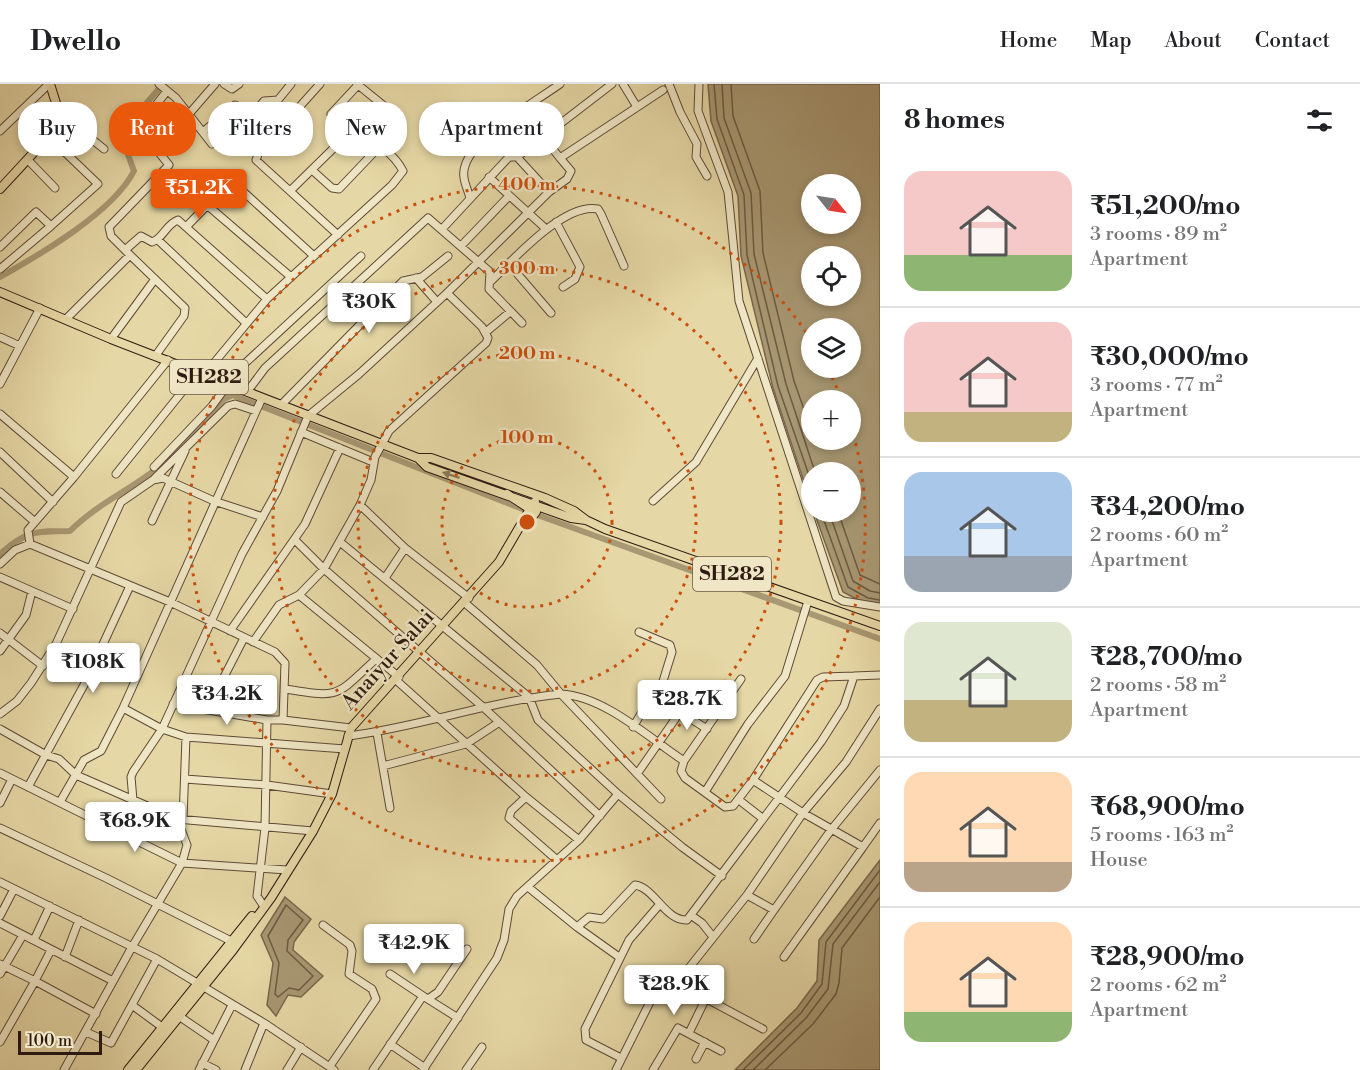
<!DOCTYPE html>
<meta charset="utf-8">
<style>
body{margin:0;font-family:"Libre Bodoni",serif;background:#f6f6f6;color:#202124;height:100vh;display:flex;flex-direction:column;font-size:22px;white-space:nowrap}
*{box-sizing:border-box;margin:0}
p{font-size:20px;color:#757577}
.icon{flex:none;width:33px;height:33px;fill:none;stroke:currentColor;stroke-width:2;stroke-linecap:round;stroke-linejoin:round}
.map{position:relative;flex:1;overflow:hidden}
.drawer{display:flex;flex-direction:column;background:#fff;width:480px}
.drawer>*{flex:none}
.guide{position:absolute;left:18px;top:18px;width:570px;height:54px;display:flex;gap:12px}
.needle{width:39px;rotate:120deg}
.controls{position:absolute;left:801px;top:90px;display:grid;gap:12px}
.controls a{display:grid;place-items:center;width:60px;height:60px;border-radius:50%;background:#fff;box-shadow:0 3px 9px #0003;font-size:30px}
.scale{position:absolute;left:18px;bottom:15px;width:84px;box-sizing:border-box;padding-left:6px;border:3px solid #2f1b11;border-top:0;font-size:16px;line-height:21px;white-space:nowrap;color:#2f1b11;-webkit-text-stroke:4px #efe6c5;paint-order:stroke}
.price{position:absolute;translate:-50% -51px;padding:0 14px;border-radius:6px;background:#fff;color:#222;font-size:20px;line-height:39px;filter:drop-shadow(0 2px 3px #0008)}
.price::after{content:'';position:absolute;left:50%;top:36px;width:18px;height:14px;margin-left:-9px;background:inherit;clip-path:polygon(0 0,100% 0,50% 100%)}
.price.on{background:#ea580c;color:#fff}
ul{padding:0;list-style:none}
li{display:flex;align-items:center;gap:18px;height:150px;padding:0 24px}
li+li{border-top:2px solid #e0e0e0}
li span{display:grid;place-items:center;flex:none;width:168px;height:120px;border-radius:18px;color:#555}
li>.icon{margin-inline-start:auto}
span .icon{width:72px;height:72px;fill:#fffc;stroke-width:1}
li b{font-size:26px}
h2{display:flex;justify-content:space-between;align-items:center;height:72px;padding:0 24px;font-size:26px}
.tag{padding:0 21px;border-radius:24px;background:#fff;box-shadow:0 3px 9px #0003;font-size:21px;line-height:54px}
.tag.on{background:#ea580c;color:#fff}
header{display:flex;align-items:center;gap:36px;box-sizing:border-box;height:84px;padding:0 30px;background:#fff;border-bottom:2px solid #e0e0e0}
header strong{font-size:28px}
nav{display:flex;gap:33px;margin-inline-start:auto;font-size:21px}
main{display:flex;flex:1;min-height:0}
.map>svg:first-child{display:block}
</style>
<header>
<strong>Dwello</strong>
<nav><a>Home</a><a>Map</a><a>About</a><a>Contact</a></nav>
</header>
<main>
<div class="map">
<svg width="880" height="986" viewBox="0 0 880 986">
<rect width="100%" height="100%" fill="#e6d8a6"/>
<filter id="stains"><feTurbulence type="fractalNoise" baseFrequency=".00333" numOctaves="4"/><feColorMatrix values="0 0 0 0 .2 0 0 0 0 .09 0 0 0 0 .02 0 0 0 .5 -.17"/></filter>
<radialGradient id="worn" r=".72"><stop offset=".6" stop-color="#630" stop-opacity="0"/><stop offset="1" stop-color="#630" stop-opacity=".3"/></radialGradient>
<path fill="#a89873" stroke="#78664c" stroke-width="1.5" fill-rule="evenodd" d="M 708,0 L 880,0 L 880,522 L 866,520 L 843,508 L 814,428 L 850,428 L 850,388 L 812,388 L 811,419 L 773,304 L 741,172 L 738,112 L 711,37 ZM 812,100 L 850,100 L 850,140 L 812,140 ZM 812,172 L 850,172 L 850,212 L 812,212 ZM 812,244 L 850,244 L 850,284 L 812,284 ZM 812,316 L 850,316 L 850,356 L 812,356 Z
M 880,776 L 880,986 L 735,986 L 797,924 L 817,897 L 819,856 Z
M 285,813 L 311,835 L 294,858 L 293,866 L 323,892 L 301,913 L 288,911 L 276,932 L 267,921 L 273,879 L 261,851 Z"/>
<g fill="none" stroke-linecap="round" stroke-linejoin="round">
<path stroke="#6c5a42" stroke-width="1.5" d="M 714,0 L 717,35 L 744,111 L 747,171 L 778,302 L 812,400
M 722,0 L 724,34 L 751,109 L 754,170 L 786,300 L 815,388
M 731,0 L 733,32 L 760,107 L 763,169 L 794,297 L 812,348
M 821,428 L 848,503 L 868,514 L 880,516
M 829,428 L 853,497 L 870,507 L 880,509
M 838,428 L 860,491 L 880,500
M 286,821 L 303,836 L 288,856 L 287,867 L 313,892 L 299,906 L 289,904 L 278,913 L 275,910 L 279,879 L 268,852 Z
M 743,986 L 801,929 L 822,900 L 826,858 L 880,786
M 753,986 L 806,934 L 828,905 L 833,860 L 880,798
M 765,986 L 813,940 L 836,910 L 839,899 L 842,864 L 880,813"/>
<path stroke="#a89873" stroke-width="6" d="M 0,193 C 41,170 113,128 134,87 L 124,60 L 132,36 L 163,0
M 0,470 C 25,447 36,447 70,447 C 96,421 128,407 156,385 C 181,366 202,338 224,315 L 233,311 L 543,433 L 880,555"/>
<g stroke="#5d4a36" stroke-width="9">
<path id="minor" d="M 159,0 L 176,14 L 212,60
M 224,0 L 232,5 L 239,0
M 320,0 L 259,68 L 256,76 L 338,151
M 357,0 L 394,30
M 623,0 L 637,23
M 669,0 L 680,28 L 697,60 L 696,73 L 707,92
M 699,0 L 698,27 L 728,108 L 739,217 L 836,513 L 843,517 L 880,523
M 189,30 L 215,0
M 63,35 L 73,40 L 104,65
M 0,47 L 49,0
M 203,48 L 235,21 L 253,30 L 264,17 L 278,16 L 291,0
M 543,53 L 560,74
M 158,65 L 172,49 L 156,21 L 167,7
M 517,73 L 612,0
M 28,76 L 55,104
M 312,86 L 332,104 L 339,105 L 381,61
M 489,93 L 545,144
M 290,107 L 346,52 L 344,45 L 331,30 L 358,1
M 470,114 C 467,103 461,93 465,82 C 473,53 535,18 560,0
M 207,121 L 291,193
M 556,138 L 580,183 L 575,195 L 563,203
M 187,142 L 223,105 L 236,101 L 314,172
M 443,144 L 509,73 L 517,73 L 549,108
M 158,156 L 246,239
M 461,162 L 509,112
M 0,163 L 36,128 L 51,142 L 98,100 L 49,53
M 125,166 L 141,152 L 152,158 C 163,155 166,140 178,136 L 267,215
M 130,171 L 185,224 L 184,232 L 156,271
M 509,180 L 551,229
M 0,185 L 51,142
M 416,194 L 437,218
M 491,197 C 513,176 564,118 598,125 L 601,130 L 624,182
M 66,235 L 130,171 L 111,152 L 109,143 L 169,81 L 136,40
M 486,248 L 510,228
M 0,253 L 20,262
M 111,255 L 155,195
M 204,291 L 267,215 L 392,101 L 403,87 C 393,68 374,57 356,45 L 346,49
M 0,300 L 40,224
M 247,308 L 265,284 L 428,134 L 490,188 L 489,205 L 522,239
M 281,321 L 403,197 L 422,193 L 448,172
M 0,330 L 74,393 L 28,446 L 30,460 L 170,518 L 275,568 L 285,579 L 283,636 L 351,644
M 301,348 L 373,378
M 0,368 L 53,418
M 154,383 L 212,322 L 240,284 L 361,172
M 116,390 L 198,288
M 74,393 L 168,276
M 155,394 L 228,322 L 235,320 L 256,327
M 0,408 L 35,438
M 653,417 L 696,378 L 758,274
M 360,421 L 405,464 L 469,514
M 152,437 L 185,367
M 295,456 L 324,485 L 483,623 L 600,732
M 340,458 L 529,613 L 538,636 L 618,710 L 579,756 L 517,812 L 509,825 L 504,856 L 497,874 L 423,986
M 0,480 L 15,466 L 30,460
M 0,493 L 73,525
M 385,494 L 405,464
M 299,511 L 399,593
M 465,519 L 537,581 L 561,610 C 604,612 649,654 684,677 L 681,687 L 685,694 L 725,723 L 733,722 L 753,696 L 803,729 L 863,763 L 880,739
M 230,547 L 305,440 L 340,364
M 0,549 L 43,582
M 253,558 L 279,521 L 299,511 L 324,485 L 360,421 L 371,396 L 375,373 L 389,347 L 486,259 L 488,254 L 482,243 L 447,209
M 0,567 L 26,531 L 32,507
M 396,596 L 526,713 L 579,756
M 285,605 C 341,614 335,613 376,575
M 173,620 L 267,636 L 283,636
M 123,624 L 162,645 L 186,653 L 345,665
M 207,626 L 244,554
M 680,628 L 707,645
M 0,630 L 17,617 L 31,599 L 56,560 L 121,418 L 153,396 L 163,394 L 214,417 L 263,433
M 633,643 L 642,628 L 659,610 L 672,568 L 670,561 L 639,548
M 0,645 L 46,671 L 59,675 L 76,691 L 177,735 L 313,747
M 377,649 L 390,724
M 348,652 C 420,643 489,617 561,610 L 661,715
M 684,677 L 741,595
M 383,682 L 466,660 L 498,639
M 0,689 L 182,779 L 287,786
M 637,690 L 680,628 L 690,603
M 185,695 L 267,701 L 332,710
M 753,696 L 817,596 L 823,593 L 854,592
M 28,703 L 84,601 L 130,502
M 705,708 L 748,640 L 785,592 L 808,517
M 618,710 L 682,763 L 722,792
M 526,713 L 511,727 L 509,734 L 557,776
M 133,716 L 131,693 L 133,688 L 162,645 L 242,470 L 277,407 L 308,332 L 359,290 L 447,209 L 549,108 L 567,95 L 571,87 L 560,74 L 663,6
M 739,716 L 762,734
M 60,718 L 84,676 L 101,667 L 123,624 L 262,314
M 0,719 L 12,695
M 183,736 L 186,653
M 0,744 L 106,794 L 235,859
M 0,798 L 157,875 L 264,939 L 245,986
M 528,803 L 577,843 L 589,833 L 603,835 L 635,801 C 655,804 665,837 687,836 L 821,658 L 844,622 L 854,592 L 880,591
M 747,811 L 774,826 L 831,746 L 880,686
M 263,821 L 257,812 L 265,744 L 267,636
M 0,832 L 14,805
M 692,832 L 702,839 L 713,853
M 0,839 L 113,897
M 323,841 L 350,861 L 352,867 L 349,890 L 372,905 L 376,915 L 330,982
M 577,843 L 619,873
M 754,855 L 774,826
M 34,856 L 50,822
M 65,873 L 79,836
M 784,873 L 863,763
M 0,880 L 35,897 L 51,866
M 0,890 L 23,851
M 390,890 L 423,912
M 428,915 L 438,908 L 467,865
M 132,921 L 162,943
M 176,930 L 214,956
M 264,939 L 334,986
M 763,945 L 677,899 L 747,811 L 803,729 L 846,678 L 880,625
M 86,948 L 111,959 L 157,875
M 689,949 L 706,914
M 0,958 L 35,897 L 96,930
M 390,960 L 425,984
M 621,974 L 586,956 L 585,945 L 629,856 L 660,820
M 696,975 L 705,958
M 202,979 L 216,986
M 64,986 L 132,863 L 182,779 L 187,761 L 177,735
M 199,986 L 232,921
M 287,986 L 301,963
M 373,986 L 423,912 L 458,934
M 466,986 L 482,963
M 616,986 L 659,900 L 665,895 L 677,899
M 653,986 L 678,944 L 721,967"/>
</g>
<g stroke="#2f1b11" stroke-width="10">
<path id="major" d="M 0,105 L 62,38 L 50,0
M 0,208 L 111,255 L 418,374 L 427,383 L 571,434 L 586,436
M 418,374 L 431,374 L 545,414 L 574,427 L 586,436 L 605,445 L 880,542
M 524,443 L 536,428 L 535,418
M 128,986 L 252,832
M 136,986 L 233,866 L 271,814 L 313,747 L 332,710 L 351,644 L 499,478 L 530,425 L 507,410"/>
</g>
<use href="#minor" stroke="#efe6c5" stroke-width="7"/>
<use href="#major" stroke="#e6d8a6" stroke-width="8"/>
</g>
<defs><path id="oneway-solid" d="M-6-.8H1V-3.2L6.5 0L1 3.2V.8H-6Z" transform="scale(1.5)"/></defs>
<use fill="#8a7a5c" href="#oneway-solid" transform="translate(451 391) rotate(-162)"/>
<g fill="none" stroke="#cc500d" stroke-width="3" stroke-dasharray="3 6">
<circle cx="527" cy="438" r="85"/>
<circle cx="527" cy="438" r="169"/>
<circle cx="527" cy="438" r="254"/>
<path d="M828 285A338 338 0 0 1 841 314M851 342A338 338 0 1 1 810 254"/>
</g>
<g text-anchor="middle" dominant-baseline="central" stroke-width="4.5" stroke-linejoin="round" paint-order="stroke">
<g fill="#efe6c5" stroke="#695847" stroke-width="1.5">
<rect x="170" y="276" width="78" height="34" rx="4.5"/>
<rect x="693" y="473" width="78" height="34" rx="4.5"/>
</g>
<g font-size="20" font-weight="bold" fill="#2f1b11">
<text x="209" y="293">SH282</text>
<text x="732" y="490">SH282</text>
</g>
<g font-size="21" fill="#2f1b11" stroke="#efe6c5">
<text transform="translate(388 576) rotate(-48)">Anaiyur Salai</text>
</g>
</g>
<circle cx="527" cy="438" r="9" fill="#cc500d" stroke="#efe6c5" stroke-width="3"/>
<g font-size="18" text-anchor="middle" font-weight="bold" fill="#cc500d" stroke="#efe6c5" stroke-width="4.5" stroke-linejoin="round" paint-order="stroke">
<text x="527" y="106">400 m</text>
<text x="527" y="190">300 m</text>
<text x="527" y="275">200 m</text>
<text x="527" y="359">100 m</text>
</g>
<rect width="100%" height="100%" filter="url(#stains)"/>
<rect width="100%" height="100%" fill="url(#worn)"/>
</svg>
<div class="controls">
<a><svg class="needle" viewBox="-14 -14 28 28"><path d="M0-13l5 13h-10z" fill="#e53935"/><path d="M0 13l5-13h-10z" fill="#757577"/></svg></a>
<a><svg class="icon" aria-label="locate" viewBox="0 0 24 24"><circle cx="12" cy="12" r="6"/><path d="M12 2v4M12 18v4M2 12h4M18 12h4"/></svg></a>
<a><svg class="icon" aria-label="layers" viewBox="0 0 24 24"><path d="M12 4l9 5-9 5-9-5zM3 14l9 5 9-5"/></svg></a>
<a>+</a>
<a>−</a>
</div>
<div class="scale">100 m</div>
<b class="price on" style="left:199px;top:136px">₹51.2K</b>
<b class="price" style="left:369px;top:250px">₹30K</b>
<b class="price" style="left:93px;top:610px">₹108K</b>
<b class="price" style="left:227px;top:642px">₹34.2K</b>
<b class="price" style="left:687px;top:647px">₹28.7K</b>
<b class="price" style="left:135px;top:769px">₹68.9K</b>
<b class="price" style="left:414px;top:891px">₹42.9K</b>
<b class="price" style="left:674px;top:932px">₹28.9K</b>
<div class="guide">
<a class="tag">Buy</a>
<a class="tag on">Rent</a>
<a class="tag">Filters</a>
<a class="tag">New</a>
<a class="tag">Apartment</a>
</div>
</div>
<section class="drawer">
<h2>8 homes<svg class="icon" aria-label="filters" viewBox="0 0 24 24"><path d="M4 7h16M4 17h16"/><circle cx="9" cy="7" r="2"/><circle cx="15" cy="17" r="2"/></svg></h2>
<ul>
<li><span style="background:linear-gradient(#f6c9c9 70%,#8fb573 0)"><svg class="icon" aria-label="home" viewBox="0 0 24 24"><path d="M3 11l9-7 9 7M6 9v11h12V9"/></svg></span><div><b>₹51,200/mo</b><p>3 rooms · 89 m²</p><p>Apartment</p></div></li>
<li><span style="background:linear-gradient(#f6c9c9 75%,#c2b280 0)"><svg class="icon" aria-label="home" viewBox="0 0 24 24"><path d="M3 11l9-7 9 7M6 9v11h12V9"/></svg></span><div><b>₹30,000/mo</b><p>3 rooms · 77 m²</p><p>Apartment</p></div></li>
<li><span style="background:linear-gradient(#a9c7e8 70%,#9aa5b1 0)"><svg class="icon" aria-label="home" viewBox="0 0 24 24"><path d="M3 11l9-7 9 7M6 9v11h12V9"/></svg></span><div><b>₹34,200/mo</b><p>2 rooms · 60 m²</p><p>Apartment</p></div></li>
<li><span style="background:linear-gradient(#dfe7d0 65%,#c2b280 0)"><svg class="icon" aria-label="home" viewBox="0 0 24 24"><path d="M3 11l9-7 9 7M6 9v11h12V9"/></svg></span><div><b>₹28,700/mo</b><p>2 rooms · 58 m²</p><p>Apartment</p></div></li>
<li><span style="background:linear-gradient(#ffd9b3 75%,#b9a48a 0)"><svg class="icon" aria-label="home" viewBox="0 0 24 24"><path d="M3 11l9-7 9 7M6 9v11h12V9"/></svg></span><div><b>₹68,900/mo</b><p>5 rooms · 163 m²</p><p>House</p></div></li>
<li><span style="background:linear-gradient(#ffd9b3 75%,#8fb573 0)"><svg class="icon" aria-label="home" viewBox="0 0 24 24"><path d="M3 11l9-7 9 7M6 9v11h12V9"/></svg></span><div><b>₹28,900/mo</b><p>2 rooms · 62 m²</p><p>Apartment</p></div></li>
</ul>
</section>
</main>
